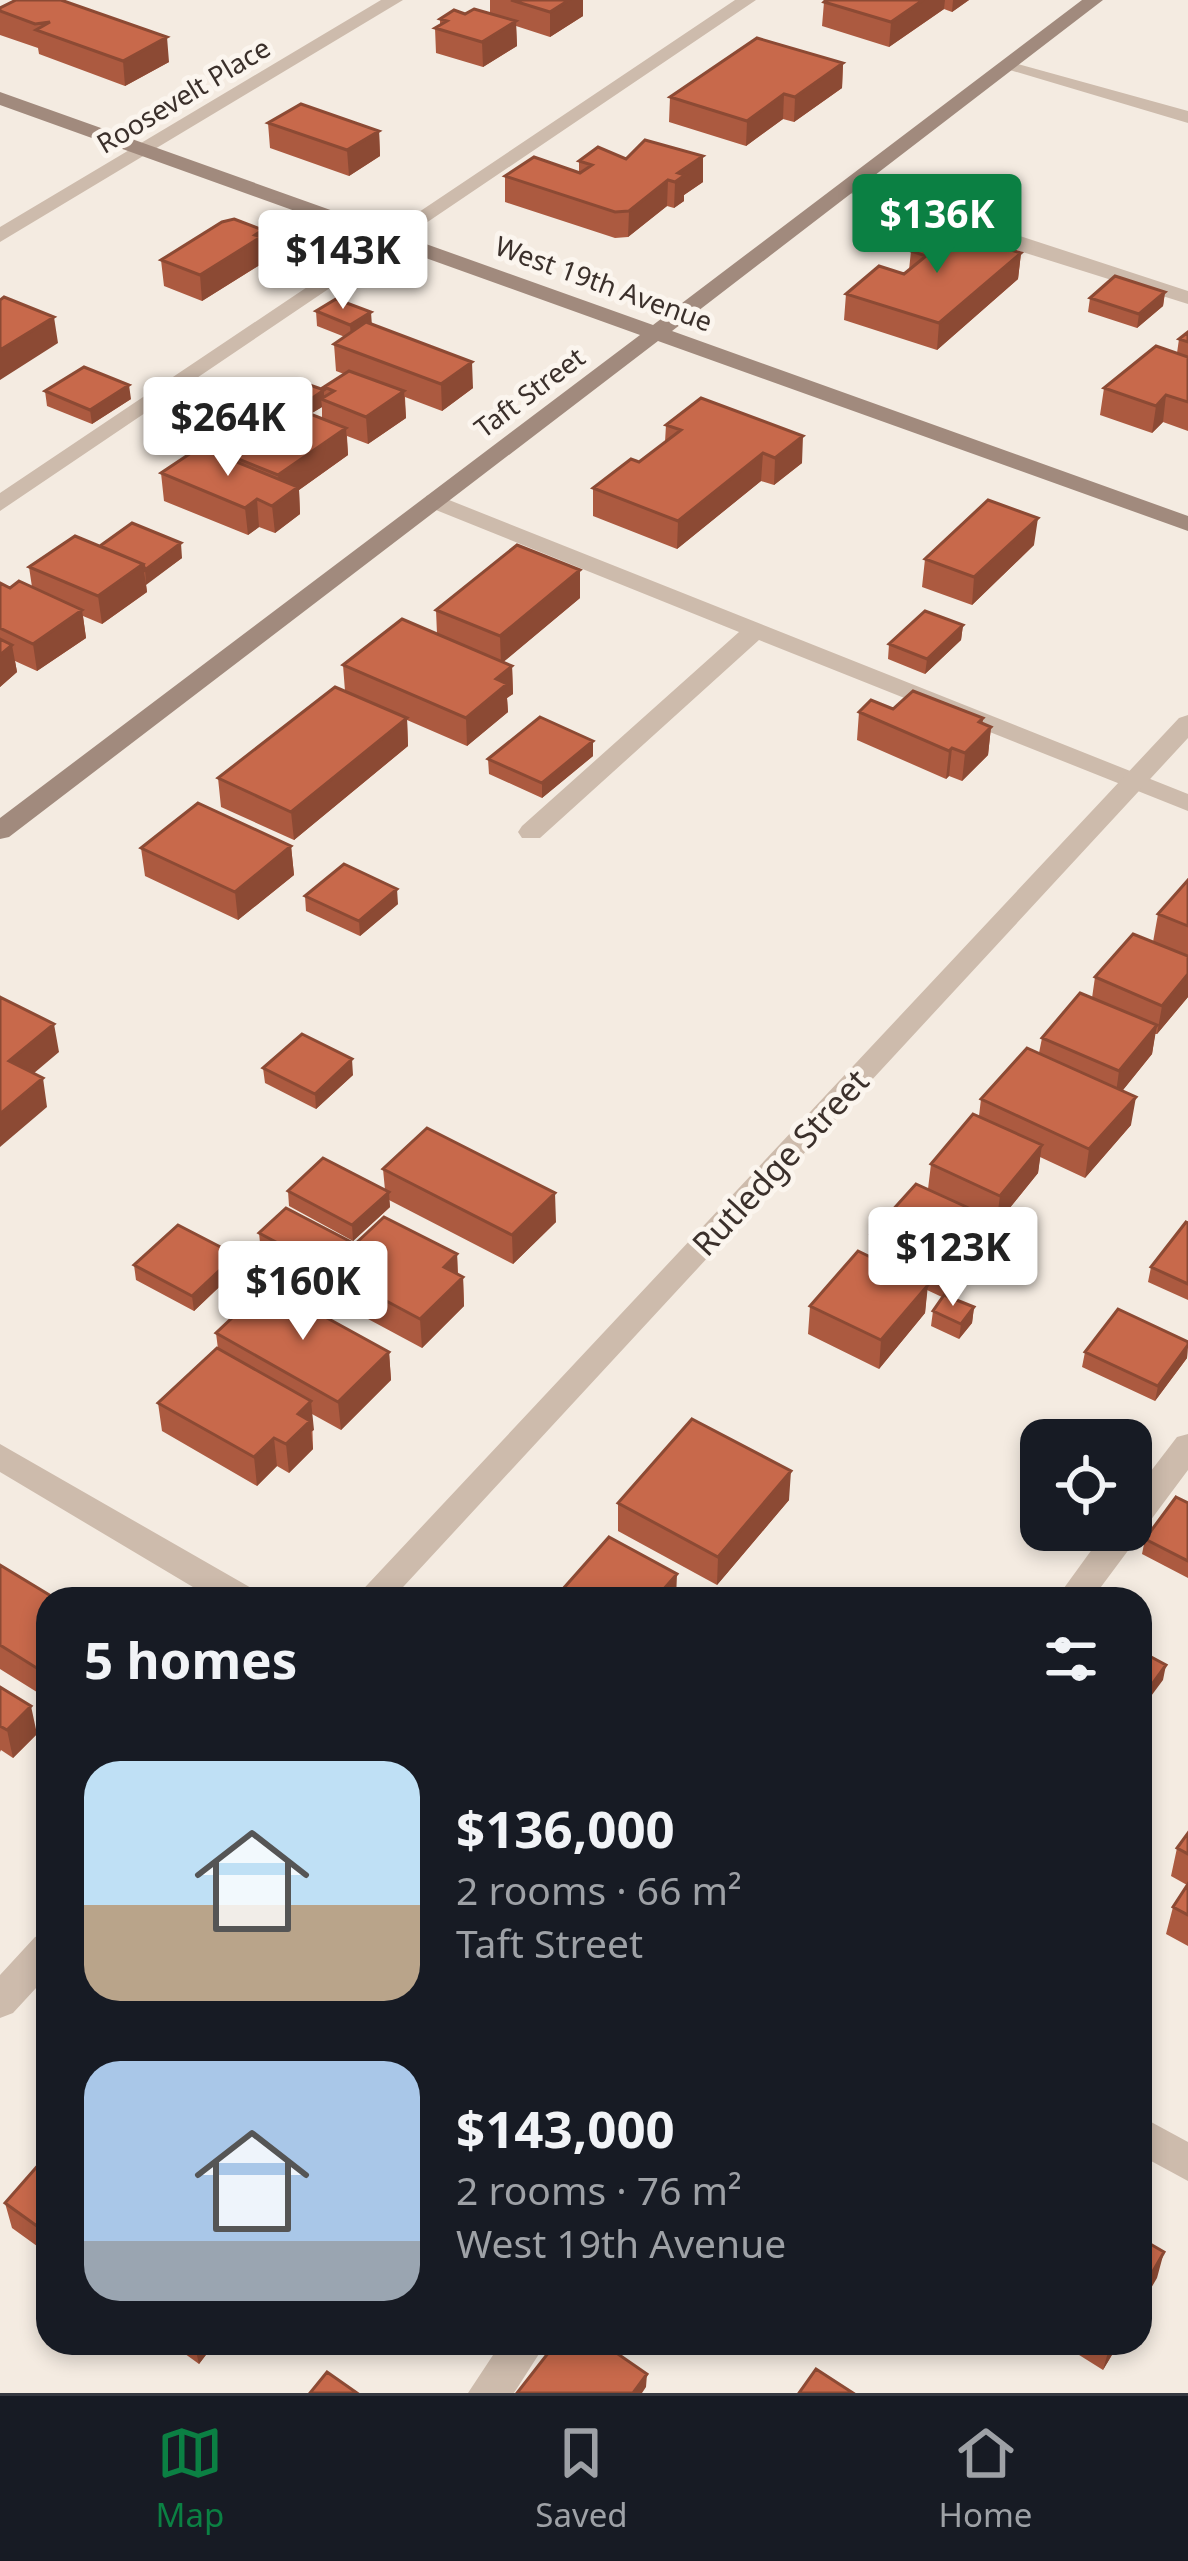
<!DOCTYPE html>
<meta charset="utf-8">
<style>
body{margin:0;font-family:"Noto Sans",sans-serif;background:#20242c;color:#f1f3f6;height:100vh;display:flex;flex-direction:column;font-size:45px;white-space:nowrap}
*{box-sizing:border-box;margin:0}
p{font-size:39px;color:#9ea1a6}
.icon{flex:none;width:66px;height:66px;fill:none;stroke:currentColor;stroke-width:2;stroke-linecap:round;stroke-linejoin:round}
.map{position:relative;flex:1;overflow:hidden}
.side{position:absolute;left:36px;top:1587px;width:1116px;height:768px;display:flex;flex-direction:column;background:#171b24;border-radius:36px;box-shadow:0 6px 18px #0003}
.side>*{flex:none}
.controls{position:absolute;left:1020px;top:1419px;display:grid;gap:24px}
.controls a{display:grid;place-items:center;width:132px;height:132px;border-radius:24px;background:#171b24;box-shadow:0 6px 18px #0003;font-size:60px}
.price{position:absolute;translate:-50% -102px;padding:0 27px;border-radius:12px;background:#fff;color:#222;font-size:39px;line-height:78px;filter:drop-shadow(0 3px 6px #0008)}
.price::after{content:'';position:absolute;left:50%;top:72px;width:36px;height:27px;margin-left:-18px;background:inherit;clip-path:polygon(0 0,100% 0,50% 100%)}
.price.active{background:#0b8043;color:#fff}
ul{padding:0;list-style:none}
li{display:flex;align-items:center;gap:36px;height:300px;padding:0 48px}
li span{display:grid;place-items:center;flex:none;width:336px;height:240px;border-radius:36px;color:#555}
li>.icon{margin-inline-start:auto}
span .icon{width:144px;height:144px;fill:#fffc;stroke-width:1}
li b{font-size:51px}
h2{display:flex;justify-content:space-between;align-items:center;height:144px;padding:0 48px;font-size:51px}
.menu{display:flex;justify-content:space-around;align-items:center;height:168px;border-top:3px solid #363941;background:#171b24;font-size:33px;color:#9ea1a6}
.menu a{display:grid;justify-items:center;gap:6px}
.menu .active{color:#0b8043}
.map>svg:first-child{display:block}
</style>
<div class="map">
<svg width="1188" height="2393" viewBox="0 0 1188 2393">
<rect width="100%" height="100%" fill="#f4ebe1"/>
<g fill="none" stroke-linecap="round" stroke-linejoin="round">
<path fill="#cdbbac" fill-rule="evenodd" d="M 735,0 L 756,0 L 0,511 L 0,493 Z
M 849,180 L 1188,291 L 1188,304 L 927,222 L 842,190 L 839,186 Z
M 434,494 L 1188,794 L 1188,811 L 759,640 L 540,838 L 522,838 L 518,832 L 522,826 L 739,632 L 426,506 L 426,496 Z
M 1188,1434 L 1188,1470 L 1092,1599 L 1056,1599 L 1106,1530 L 1131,1530 L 1131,1497 L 1177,1437 Z
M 501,2343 L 546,2343 L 514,2393 L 468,2393 Z"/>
<path fill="#cdbbac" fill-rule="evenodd" d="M 381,0 L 403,0 L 0,242 L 0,227 Z
M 1003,60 L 1188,111 L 1188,123 L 1003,68 Z
M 1188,715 L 1188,738 L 392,1599 L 354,1599 L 1179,718 Z
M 0,1444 L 253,1589 L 258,1599 L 213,1599 L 0,1472 Z
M 48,1933 L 48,1975 L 13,2013 L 0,2018 L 0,1975 L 35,1937 Z
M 1140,2116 L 1188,2142 L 1188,2181 L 1140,2155 Z"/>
<path fill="#a18a7d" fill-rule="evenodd" d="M 1082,0 L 1103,0 L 672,331 L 1188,516 L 1188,531 L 658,341 L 9,837 L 0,839 L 0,818 L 640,335 L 0,105 L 0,92 L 653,325 Z"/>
</g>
<path fill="#ac5a40" d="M 490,0 L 583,0 L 583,16 L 550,37 L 516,26 L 517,46 L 483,67 L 436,53 L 435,28 L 440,25 L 440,19 L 465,14 L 490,14 Z
M 826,0 L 969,0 L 952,12 L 944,9 L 889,47 L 822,26 L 824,2 Z
M 0,8 L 169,62 L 125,86 L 39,54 L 38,48 L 0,35 Z
M 843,63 L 842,88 L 794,122 L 783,119 L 746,146 L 669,122 L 670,97 Z
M 268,123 L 379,131 L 380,156 L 349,176 L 270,148 Z
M 626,159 L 703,182 L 684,195 L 684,201 L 674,208 L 667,206 L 628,237 L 615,238 L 505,202 L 505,176 L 579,172 L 579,161 Z
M 263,230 L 265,256 L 263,257 L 263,263 L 202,301 L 164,286 L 161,260 Z
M 911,251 L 1021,253 L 1018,279 L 937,350 L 844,320 L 846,294 L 904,274 L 909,270 Z
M 1165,292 L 1163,306 L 1137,328 L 1088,312 L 1090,298 Z
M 316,311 L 371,324 L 473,388 L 442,411 L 405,397 L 406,418 L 368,444 L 347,436 L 348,455 L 299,490 L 300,514 L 275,533 L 259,527 L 248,535 L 164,501 L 161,473 L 217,454 L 216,450 L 322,419 L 322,407 L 312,413 L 293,406 L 291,392 L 324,397 L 324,387 L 344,374 L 336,371 L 334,344 L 345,337 L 317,326 Z
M 1188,332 L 1188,431 L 1163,422 L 1152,433 L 1100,415 L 1104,388 L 1177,353 L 1179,339 Z
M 45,391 L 131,399 L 92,424 L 47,406 Z
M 666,425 L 802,463 L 774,485 L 761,481 L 677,549 L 593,516 L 593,488 L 639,462 L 665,442 Z
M 1034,545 L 972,605 L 922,587 L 925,559 Z
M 100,546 L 182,558 L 146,584 L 147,592 L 102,624 L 83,616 L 86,638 L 37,671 L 15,661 L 17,672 L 0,687 L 0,583 L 10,588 L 32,587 L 29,567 Z
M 580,598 L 503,662 L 512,666 L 513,694 L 507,698 L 508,712 L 467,746 L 407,720 L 408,746 L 294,840 L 221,807 L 218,778 L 345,691 L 343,665 L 437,634 L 436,610 Z
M 963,625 L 961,640 L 925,674 L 888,659 L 889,644 Z
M 893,709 L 983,718 L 982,723 L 991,727 L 988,755 L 962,781 L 949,776 L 946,779 L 857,740 L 859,712 Z
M 593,756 L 542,798 L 489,774 L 488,759 Z
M 291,846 L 294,875 L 238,920 L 145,876 L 141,848 Z
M 1188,880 L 1188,997 L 1157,1034 L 1155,1034 L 1152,1054 L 1122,1091 L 1131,1125 L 1085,1178 L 1040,1157 L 1038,1173 L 996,1225 L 994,1224 L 991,1249 L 951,1298 L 974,1307 L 972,1323 L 959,1339 L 931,1326 L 933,1311 L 942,1297 L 927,1290 L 925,1313 L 879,1369 L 808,1334 L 810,1306 L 869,1256 L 871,1234 L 928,1189 L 931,1164 L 979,1116 L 981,1099 L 1039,1053 L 1042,1038 L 1092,998 L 1095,977 L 1153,942 L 1158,914 Z
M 305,896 L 398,904 L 360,936 L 306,911 Z
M 263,1068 L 353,1075 L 316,1109 L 265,1083 Z
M 383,1169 L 556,1222 L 513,1264 L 389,1200 L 390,1207 L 353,1241 L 289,1206 L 288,1191 L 385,1190 Z
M 1188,1223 L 1188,1300 L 1148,1282 L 1151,1267 Z
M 259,1233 L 457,1254 L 458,1275 L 463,1277 L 464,1306 L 422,1348 L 262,1262 Z
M 236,1255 L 237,1270 L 194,1311 L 136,1280 L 134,1265 Z
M 216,1333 L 389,1352 L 391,1380 L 341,1430 L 312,1414 L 313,1449 L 289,1473 L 277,1466 L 257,1486 L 162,1431 L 158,1403 L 218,1349 Z
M 1188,1342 L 1187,1358 L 1155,1401 L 1082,1367 L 1085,1352 Z
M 789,1500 L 717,1585 L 618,1531 L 618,1503 Z
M 1188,1503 L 1188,1578 L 1142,1554 L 1145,1539 Z
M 0,1565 L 48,1599 L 48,1699 L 0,1669 Z
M 0,1687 L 37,1734 L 13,1758 L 1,1750 L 0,1752 Z
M 1188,1833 L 1188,1946 L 1166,1934 L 1173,1907 L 1187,1885 L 1171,1876 L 1177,1848 Z
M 48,2154 L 48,2254 L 12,2228 L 5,2203 Z
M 170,2343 L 215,2343 L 199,2364 Z
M 1060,2343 L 1119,2343 L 1103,2370 Z"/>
<path fill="#8c4a34" d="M 564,0 L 583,0 L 583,16 L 550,37 L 550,12 Z
M 923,0 L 945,0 L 944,9 L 889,47 L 891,22 Z
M 953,0 L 969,0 L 952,12 Z
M 516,21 L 517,46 L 483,67 L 482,42 Z
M 167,37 L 169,62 L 125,86 L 123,61 Z
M 843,63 L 842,88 L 794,122 L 795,97 Z
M 784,94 L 783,119 L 746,146 L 747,121 Z
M 379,131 L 380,156 L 349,176 L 347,150 Z
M 703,156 L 703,182 L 684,195 L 684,201 L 674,208 L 675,182 L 678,173 Z
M 668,180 L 667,206 L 628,237 L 629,211 Z
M 263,230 L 265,256 L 263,257 L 263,263 L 202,301 L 200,275 Z
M 1021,253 L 1018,279 L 937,350 L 939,323 Z
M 1165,292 L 1163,306 L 1137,328 L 1139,314 Z
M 371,312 L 372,326 L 351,339 L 350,325 Z
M 54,317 L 58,343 L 0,380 L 0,350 Z
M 472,362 L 473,388 L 442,411 L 441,384 Z
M 129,385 L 131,399 L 92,424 L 90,410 Z
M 324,390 L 324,400 L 321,399 L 322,407 L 312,413 L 311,399 Z
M 404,391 L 406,418 L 368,444 L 366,417 Z
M 1166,395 L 1163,422 L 1152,433 L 1156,406 Z
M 346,428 L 348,455 L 299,490 L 300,514 L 275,533 L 272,506 L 280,500 L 278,475 Z
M 803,436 L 802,463 L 774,485 L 775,458 Z
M 763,453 L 761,481 L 677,549 L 678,521 Z
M 257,499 L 259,527 L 248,535 L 245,508 Z
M 1038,518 L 1034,545 L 972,605 L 974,577 Z
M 181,543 L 182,558 L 146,585 L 145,570 Z
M 143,564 L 147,592 L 102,624 L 98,596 Z
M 580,570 L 580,598 L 501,664 L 500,636 Z
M 82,610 L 86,638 L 37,671 L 33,644 Z
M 963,625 L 961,640 L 925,674 L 927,659 Z
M 12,645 L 17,672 L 0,687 L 0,655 Z
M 512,666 L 513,694 L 507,698 L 508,712 L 467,746 L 466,718 L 496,679 Z
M 407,718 L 408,746 L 294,840 L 291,812 Z
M 983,718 L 981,737 L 991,727 L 988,755 L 962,781 L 965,753 L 979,722 Z
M 593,741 L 593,756 L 542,798 L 542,783 Z
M 952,748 L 949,776 L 946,779 L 949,751 Z
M 291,846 L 294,875 L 238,920 L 235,892 Z
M 397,889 L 398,904 L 360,936 L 359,921 Z
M 1188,974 L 1188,997 L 1157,1034 L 1162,1006 Z
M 54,1024 L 59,1052 L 14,1090 L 9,1061 Z
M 1157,1025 L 1152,1054 L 1115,1100 L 1119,1071 Z
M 352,1059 L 353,1075 L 316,1109 L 315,1094 Z
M 43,1078 L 47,1107 L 0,1147 L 0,1114 Z
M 1136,1097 L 1131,1125 L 1085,1178 L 1089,1149 Z
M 1042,1145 L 1038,1173 L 996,1225 L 1000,1196 Z
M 389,1192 L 390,1207 L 353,1241 L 352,1225 Z
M 555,1193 L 556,1222 L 513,1264 L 512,1235 Z
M 995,1220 L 991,1249 L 948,1300 L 952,1272 Z
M 457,1254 L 458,1281 L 463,1277 L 464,1306 L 422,1348 L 420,1319 L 444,1267 Z
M 236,1255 L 237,1270 L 194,1311 L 192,1296 Z
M 928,1285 L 925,1313 L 879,1369 L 881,1340 Z
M 974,1307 L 972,1323 L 959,1339 L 961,1324 Z
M 1188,1345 L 1187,1358 L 1155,1401 L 1158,1386 Z
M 389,1352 L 391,1380 L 341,1430 L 338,1402 Z
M 311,1401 L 314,1430 L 311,1432 L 313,1449 L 289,1473 L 286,1444 L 298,1414 Z
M 274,1438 L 277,1466 L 257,1486 L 254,1457 Z
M 791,1471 L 789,1500 L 717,1585 L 718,1557 Z
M 677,1574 L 676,1599 L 655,1599 Z
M 1166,1665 L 1163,1680 L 1140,1711 L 1140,1701 Z
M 48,1668 L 48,1694 L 43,1672 Z
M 31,1706 L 37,1734 L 13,1758 L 7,1730 Z
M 1164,2252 L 1157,2278 L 1140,2307 L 1140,2294 Z
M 194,2343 L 215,2343 L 199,2364 Z
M 1111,2343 L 1119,2343 L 1103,2370 L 1110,2345 Z
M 647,2374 L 646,2387 L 642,2393 L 633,2393 Z"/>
<path fill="#c8694b" stroke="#8c4a34" stroke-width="3" d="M 16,0 L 61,0 L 167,37 L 123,61 L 36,30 L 50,22 L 35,24 L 0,11 L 0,8 Z
M 511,0 L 569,0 L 550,12 Z
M 826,0 L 923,0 L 891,22 L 824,2 Z
M 474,9 L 516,21 L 482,42 L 435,28 L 447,21 L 440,19 L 454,10 L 465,14 Z
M 757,38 L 843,63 L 795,97 L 784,94 L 747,121 L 670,97 Z
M 301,104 L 379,131 L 347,150 L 268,123 Z
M 645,140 L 703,156 L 678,173 L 685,175 L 675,182 L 668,180 L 629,211 L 615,212 L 505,176 L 534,157 L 580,173 L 592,165 L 579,161 L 598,147 L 626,159 Z
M 234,219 L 263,230 L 255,235 L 261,237 L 200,275 L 161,260 L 222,222 Z
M 940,228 L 1021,253 L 939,323 L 846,294 L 879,266 L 904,274 L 926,256 L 911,251 Z
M 1115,276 L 1165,292 L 1139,314 L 1090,298 Z
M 4,297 L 54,317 L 0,350 L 0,300 Z
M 336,299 L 371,312 L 350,325 L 316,311 Z
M 366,322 L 472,362 L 441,384 L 334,344 Z
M 1188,332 L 1188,342 L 1179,339 Z
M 1156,346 L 1188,357 L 1188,402 L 1166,395 L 1156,406 L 1104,388 Z
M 84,367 L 129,385 L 90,410 L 45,391 Z
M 349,371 L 404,391 L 366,417 L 321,399 L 334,391 L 324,387 Z
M 304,383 L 324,390 L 311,399 L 291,392 Z
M 701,398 L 803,436 L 775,458 L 763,453 L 678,521 L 593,488 L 631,459 L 639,462 L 681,430 L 666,425 Z
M 285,404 L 346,428 L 278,475 L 216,450 Z
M 200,447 L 298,487 L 272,506 L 257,499 L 245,508 L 161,473 Z
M 988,500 L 1038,518 L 974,577 L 925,559 Z
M 132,523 L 181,543 L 145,570 L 143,564 L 100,546 Z
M 75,536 L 143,564 L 98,596 L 29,567 Z
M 517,545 L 580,570 L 500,636 L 436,610 Z
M 19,581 L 82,610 L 33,644 L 0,628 L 0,583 L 10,588 Z
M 925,611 L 963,625 L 927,659 L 889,644 Z
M 402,619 L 512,666 L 496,679 L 507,684 L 466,718 L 343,665 Z
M 0,639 L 12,645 L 0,655 Z
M 335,687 L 407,718 L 291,812 L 218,778 Z
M 913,691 L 983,718 L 979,722 L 991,727 L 965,753 L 952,748 L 949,751 L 859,712 L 871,700 L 893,709 Z
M 540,717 L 593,741 L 542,783 L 488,759 Z
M 198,803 L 291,846 L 235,892 L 141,848 Z
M 344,864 L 397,889 L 359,921 L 305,896 Z
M 1188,880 L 1188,926 L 1158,914 Z
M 1133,934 L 1188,956 L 1188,974 L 1162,1006 L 1095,977 Z
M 1080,993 L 1157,1025 L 1119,1071 L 1042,1038 Z
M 0,997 L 54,1024 L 9,1061 L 43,1078 L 0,1114 Z
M 302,1034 L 352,1059 L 315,1094 L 263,1068 Z
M 1027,1048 L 1136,1097 L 1089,1149 L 981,1099 Z
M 973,1114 L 1042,1145 L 1000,1196 L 931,1164 Z
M 427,1128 L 555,1193 L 512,1235 L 383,1169 Z
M 323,1158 L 389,1192 L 352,1225 L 288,1191 Z
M 916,1184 L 995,1220 L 952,1272 L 871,1234 Z
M 286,1208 L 355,1244 L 384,1217 L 457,1254 L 444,1267 L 463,1277 L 420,1319 L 259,1233 Z
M 1186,1222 L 1188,1223 L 1188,1284 L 1151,1267 Z
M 178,1225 L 236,1255 L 192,1296 L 134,1265 Z
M 858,1251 L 928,1285 L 881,1340 L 810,1306 Z
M 267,1285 L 389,1352 L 338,1402 L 216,1333 Z
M 944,1295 L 974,1307 L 961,1324 L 933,1311 Z
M 1118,1309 L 1188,1342 L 1188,1345 L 1158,1386 L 1085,1352 Z
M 217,1348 L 311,1401 L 298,1414 L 310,1421 L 286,1444 L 274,1438 L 254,1457 L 158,1403 Z
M 692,1419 L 791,1471 L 718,1557 L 618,1503 Z
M 1176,1497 L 1188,1503 L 1188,1561 L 1145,1539 Z
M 609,1537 L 677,1574 L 655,1599 L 554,1599 Z
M 0,1565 L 56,1599 L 48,1599 L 48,1668 L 43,1672 L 0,1645 Z
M 1140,1651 L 1166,1665 L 1140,1701 Z
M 0,1687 L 31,1706 L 7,1730 L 0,1726 Z
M 1188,1833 L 1188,1854 L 1177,1848 Z
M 1188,1884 L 1188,1915 L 1173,1907 Z
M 48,2154 L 48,2234 L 5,2203 Z
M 1140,2238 L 1164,2252 L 1140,2294 Z
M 556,2343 L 602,2343 L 647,2374 L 633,2393 L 517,2393 Z
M 816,2369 L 853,2393 L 799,2393 Z
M 327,2372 L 357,2393 L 310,2393 Z"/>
<g text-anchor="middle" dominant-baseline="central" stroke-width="10" stroke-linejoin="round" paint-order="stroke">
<g font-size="27" fill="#3b302b" stroke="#fbf5ee">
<text transform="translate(183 95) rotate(-31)">Roosevelt Place</text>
<text transform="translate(604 283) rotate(20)">West 19th Avenue</text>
<text transform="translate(529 392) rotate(-37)">Taft Street</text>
</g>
<g font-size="33" fill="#3b302b" stroke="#fbf5ee">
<text transform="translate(780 1162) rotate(-47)">Rutledge Street</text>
</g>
</g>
</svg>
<div class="controls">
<a><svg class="icon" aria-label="locate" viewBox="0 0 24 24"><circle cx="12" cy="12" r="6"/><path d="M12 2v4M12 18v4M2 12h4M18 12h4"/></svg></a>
</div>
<b class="price active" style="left:937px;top:276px">$136K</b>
<b class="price" style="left:343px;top:312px">$143K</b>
<b class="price" style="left:228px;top:479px">$264K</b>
<b class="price" style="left:953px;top:1309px">$123K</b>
<b class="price" style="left:303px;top:1343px">$160K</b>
<section class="side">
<h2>5 homes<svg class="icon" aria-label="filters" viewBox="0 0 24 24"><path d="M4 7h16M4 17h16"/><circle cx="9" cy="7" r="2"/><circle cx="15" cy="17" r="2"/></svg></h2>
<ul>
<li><span style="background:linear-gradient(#bfe0f5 60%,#b9a48a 0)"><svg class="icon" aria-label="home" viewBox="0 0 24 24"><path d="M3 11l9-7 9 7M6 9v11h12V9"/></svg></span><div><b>$136,000</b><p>2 rooms · 66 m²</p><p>Taft Street</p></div></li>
<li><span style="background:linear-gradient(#a9c7e8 75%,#9aa5b1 0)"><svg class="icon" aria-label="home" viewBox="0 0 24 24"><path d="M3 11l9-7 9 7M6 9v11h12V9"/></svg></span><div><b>$143,000</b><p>2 rooms · 76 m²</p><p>West 19th Avenue</p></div></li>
</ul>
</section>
</div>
<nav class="menu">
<a class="active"><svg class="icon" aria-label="map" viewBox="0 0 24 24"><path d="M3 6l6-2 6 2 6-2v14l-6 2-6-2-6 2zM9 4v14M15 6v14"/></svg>Map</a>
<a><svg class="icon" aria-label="saved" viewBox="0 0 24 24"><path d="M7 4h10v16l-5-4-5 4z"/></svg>Saved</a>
<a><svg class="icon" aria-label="home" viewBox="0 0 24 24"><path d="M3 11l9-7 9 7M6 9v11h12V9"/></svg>Home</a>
</nav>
